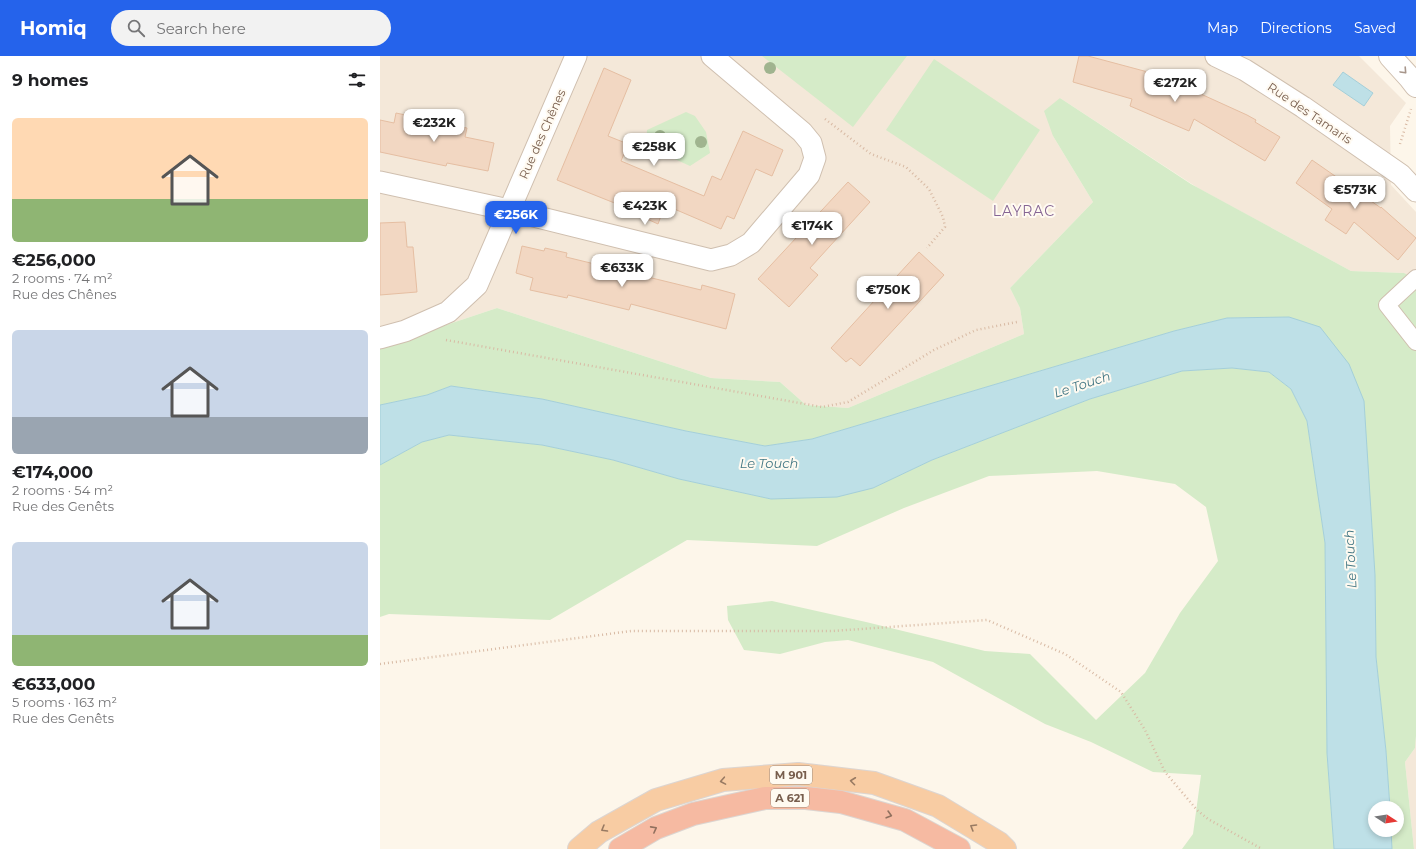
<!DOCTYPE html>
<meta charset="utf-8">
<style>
body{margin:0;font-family:Montserrat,sans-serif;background:#f2f2f2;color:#202124;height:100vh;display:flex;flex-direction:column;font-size:15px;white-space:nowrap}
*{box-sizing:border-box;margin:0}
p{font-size:13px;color:#757577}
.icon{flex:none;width:22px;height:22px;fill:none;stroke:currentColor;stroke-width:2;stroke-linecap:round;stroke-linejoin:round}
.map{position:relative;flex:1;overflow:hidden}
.drawer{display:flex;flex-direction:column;background:#fff;width:380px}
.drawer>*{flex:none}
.needle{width:26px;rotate:102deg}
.buttons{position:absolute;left:988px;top:745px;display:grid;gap:8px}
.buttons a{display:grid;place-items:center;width:36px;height:36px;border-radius:50%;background:#fff;box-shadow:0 2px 6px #0003;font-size:20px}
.price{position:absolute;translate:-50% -34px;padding:0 9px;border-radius:8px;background:#fff;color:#222;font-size:13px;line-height:26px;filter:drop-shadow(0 1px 2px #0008)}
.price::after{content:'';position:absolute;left:50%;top:24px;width:12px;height:9px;margin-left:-6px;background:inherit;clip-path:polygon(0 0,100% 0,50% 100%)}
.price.selected{background:#2563eb;color:#fff}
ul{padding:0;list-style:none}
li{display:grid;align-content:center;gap:8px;height:212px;padding:0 12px}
li span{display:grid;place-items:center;height:124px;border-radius:6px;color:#555}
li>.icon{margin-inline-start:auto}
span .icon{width:72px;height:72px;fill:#fffc;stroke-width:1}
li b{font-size:17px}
h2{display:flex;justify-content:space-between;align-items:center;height:48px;padding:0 12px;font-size:17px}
header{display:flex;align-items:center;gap:24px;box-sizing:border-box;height:56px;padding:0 20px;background:#2563eb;color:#fff}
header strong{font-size:19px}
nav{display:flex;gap:22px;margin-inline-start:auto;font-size:14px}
.search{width:280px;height:36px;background:#f2f2f2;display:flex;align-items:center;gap:10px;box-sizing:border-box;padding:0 14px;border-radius:22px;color:#757577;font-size:15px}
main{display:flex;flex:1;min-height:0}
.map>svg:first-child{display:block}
</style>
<header>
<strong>Homiq</strong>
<div class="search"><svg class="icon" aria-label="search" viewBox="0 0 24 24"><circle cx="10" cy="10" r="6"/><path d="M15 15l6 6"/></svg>Search here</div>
<nav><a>Map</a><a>Directions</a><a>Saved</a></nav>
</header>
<main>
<section class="drawer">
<h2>9 homes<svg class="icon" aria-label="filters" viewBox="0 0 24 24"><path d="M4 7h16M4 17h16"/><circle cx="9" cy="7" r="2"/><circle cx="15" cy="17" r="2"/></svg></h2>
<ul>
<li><span style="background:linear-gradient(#ffd9b3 65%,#8fb573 0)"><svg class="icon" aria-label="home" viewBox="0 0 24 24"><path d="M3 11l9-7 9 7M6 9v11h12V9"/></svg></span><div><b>€256,000</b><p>2 rooms · 74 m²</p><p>Rue des Chênes</p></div></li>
<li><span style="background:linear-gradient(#c9d6e8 70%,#9aa5b1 0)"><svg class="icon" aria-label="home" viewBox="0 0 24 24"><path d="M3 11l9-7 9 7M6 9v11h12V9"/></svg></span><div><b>€174,000</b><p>2 rooms · 54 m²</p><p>Rue des Genêts</p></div></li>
<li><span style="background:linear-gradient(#c9d6e8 75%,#8fb573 0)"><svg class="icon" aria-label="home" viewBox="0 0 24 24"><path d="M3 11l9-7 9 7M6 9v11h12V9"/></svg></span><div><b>€633,000</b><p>5 rooms · 163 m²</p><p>Rue des Genêts</p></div></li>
</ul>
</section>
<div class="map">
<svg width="1036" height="793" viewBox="0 0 1036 793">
<rect width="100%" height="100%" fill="#fdf6ea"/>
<path fill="#f4e8d9" d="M 0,0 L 979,0 L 1026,47 L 1010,70 L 1011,129 L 1036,156 L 1036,222 L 1034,224 L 1024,217 L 971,215 L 818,132 L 680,42 L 673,80 L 713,146 L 630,232 L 640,252 L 644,278 L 468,352 L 426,349 L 400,326 L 331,322 L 117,252 L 0,291 Z
M 1036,680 L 1036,793 L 1034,793 L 1025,706 L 1035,692 Z"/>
<path fill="#d5ebc8" d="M 382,0 L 527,0 L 473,71 Z
M 554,3 L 660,74 L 613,145 L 506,74 Z
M 680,42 L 811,128 L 971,215 L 1024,217 L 1036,223 L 1036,680 L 1035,692 L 1025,706 L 1034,793 L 1012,793 L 1011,774 L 1017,774 L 1017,752 L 1010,752 L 1006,695 L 996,601 L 995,519 L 909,261 L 847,262 L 794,275 L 432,383 L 385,390 L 306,375 L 162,343 L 71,330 L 47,339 L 0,349 L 0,291 L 117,252 L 331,322 L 400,326 L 426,349 L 468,352 L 644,278 L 640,252 L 630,232 L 713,146 L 673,80 L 664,55 Z
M 306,56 L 315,60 L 326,76 L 330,97 L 310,110 L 266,90 L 267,74 Z
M 852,312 L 889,316 L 911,333 L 927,365 L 945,487 L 947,697 L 954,793 L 802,793 L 813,778 L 821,719 L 773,716 L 711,686 L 665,668 L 553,606 L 468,584 L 445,586 L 400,598 L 364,594 L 348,564 L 347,550 L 392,545 L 486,566 L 605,595 L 650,598 L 716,664 L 765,617 L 800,557 L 838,505 L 826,451 L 795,428 L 717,415 L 609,420 L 524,452 L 437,490 L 307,484 L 170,564 L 9,558 L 0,561 L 0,409 L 42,386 L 69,379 L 162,389 L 233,404 L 299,423 L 391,443 L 493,432 L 552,404 L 710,343 L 802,315 Z"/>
<path fill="#bee0e7" stroke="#a4cfd9" d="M 963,16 L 993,37 L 984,50 L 953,29 Z
M 909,261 L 940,271 L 969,308 L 984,345 L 995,519 L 996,601 L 1006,695 L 1010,752 L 995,752 L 995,774 L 1011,774 L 1012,793 L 954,793 L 947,697 L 945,487 L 927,365 L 911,333 L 889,316 L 852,312 L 802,315 L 710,343 L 552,404 L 493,432 L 457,441 L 391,443 L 299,423 L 233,404 L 162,389 L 69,379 L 42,386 L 0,409 L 0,349 L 47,339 L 71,330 L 162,343 L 306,375 L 385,390 L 432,383 L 794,275 L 847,262 Z"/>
<path fill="#f2d7c2" stroke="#e5bea2" d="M 699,0 L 708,0 L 779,19 L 867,59 L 876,64 L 875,66 L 900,81 L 885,105 L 814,63 L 809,75 L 750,50 L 752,43 L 693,26 Z
M 224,12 L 251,24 L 228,80 L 248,88 L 241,105 L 324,140 L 332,120 L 341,124 L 363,75 L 403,94 L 392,120 L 376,113 L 354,163 L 347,160 L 341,173 L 285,149 L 278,168 L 256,158 L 257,156 L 177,124 Z
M 16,57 L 87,72 L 85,81 L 114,87 L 108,115 L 67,107 L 66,110 L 0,96 L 0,64 L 14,67 Z
M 932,104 L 1001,152 L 1001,151 L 1036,182 L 1018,204 L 974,166 L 966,178 L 945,164 L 952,153 L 916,127 Z
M 468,126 L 490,146 L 430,212 L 438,219 L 409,251 L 378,223 Z
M 25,166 L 27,191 L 33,191 L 37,236 L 0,239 L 0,167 Z
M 142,190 L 164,195 L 165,192 L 187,197 L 186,201 L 321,234 L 322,229 L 355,238 L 346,273 L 251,248 L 249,254 L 188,239 L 187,242 L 150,234 L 153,222 L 136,217 Z
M 539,196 L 564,219 L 480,310 L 471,302 L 466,306 L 451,292 Z"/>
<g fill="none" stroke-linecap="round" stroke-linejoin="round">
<g stroke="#cfbfaf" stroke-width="18">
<path id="pedestrian" d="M 1036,222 L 1007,249 L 1036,286"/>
</g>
<g stroke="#cfbfaf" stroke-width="23">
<path id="minor" d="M 836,0 L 865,14 L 923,51 L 1021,119 L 1036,135
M 0,126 L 129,154 L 331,204 L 351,199 L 371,187 L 429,119 L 435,102 L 431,87 L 422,76 L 332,0
M 0,282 L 25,275 L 68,256 L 97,229 L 196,0"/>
</g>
<g stroke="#cfbfaf" stroke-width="24">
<path id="tertiary" d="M 1010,0 L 1029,21 L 1036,30"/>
</g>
<g stroke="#dcd5d1" stroke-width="24">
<path id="trunk" d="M 199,793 L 219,776 L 276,744 L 343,724 L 418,718 L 494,727 L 558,750 L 619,787 L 625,793"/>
</g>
<g stroke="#dcd5d1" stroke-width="24">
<path id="motorway" d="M 240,793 L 276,772 L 313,758 L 385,742 L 426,742 L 461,746 L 525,764 L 579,793"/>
</g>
<path stroke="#d8baa4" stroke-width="2.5" stroke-dasharray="1 3" stroke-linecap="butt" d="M 445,63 L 491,98 L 526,111 L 549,133 L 563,161 L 565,171 L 547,192
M 1020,88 L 1031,53
M 66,284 L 442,351 L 468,346 L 554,294 L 596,274 L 637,266
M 0,608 L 251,575 L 453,575 L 607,564 L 685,598 L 741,636 L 765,674 L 785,716 L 817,754 L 828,763 L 882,793"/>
<use href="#pedestrian" stroke="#fff" stroke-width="16"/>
<use href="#minor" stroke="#fff" stroke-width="21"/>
<use href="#tertiary" stroke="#fff" stroke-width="22"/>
<use href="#trunk" stroke="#f8cca3" stroke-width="22"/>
<use href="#motorway" stroke="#f6baa2" stroke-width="22"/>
</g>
<g fill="#a0b48f">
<circle cx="390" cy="12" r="6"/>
<circle cx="280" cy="80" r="6"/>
<circle cx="321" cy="86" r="6"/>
</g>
<defs><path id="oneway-chevron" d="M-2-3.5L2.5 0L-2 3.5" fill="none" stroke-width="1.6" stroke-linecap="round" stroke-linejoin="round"/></defs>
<use stroke="#a7968b" href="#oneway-chevron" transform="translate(1024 15) rotate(47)"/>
<g stroke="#987a62">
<use href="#oneway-chevron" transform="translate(343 725) rotate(170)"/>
<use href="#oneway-chevron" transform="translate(473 725) rotate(-173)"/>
<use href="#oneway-chevron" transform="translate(593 771) rotate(-149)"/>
<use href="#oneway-chevron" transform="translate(224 773) rotate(150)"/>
</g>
<g stroke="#91705e">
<use href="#oneway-chevron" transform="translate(509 759) rotate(16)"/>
<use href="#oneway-chevron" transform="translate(274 773) rotate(-28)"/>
</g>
<g text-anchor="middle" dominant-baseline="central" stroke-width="4" stroke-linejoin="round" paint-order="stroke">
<g fill="#fffaf1" stroke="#a08d7e" stroke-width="1">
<rect x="390" y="710" width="42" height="18" rx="3"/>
<rect x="391" y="733" width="38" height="18" rx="3"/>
</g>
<g font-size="11" font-weight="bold" fill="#785e4d">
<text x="411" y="719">M 901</text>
<text x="410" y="742">A 621</text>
</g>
<g font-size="12" fill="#785e4d" stroke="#fffaf1">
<text transform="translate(930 57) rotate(34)">Rue des Tamaris</text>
<text transform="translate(162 78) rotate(-66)">Rue des Chênes</text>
</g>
<g font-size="13" font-style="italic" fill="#437784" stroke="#fffaf1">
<text transform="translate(702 328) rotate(-18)">Le Touch</text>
<text x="389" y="407">Le Touch</text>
<text transform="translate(970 503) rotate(-93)">Le Touch</text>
</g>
<g font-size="14" letter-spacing="1" fill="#866594" stroke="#fffaf1">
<text x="644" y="155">LAYRAC</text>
</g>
</g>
</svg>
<div class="buttons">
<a><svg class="needle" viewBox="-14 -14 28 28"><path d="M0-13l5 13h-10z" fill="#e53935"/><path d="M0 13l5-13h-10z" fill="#757577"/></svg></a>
</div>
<b class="price" style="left:795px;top:47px">€272K</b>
<b class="price" style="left:54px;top:87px">€232K</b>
<b class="price" style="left:274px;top:111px">€258K</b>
<b class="price" style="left:975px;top:154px">€573K</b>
<b class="price" style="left:265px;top:170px">€423K</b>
<b class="price selected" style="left:136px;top:179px">€256K</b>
<b class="price" style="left:432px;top:190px">€174K</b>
<b class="price" style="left:242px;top:232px">€633K</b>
<b class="price" style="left:508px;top:254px">€750K</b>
</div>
</main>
